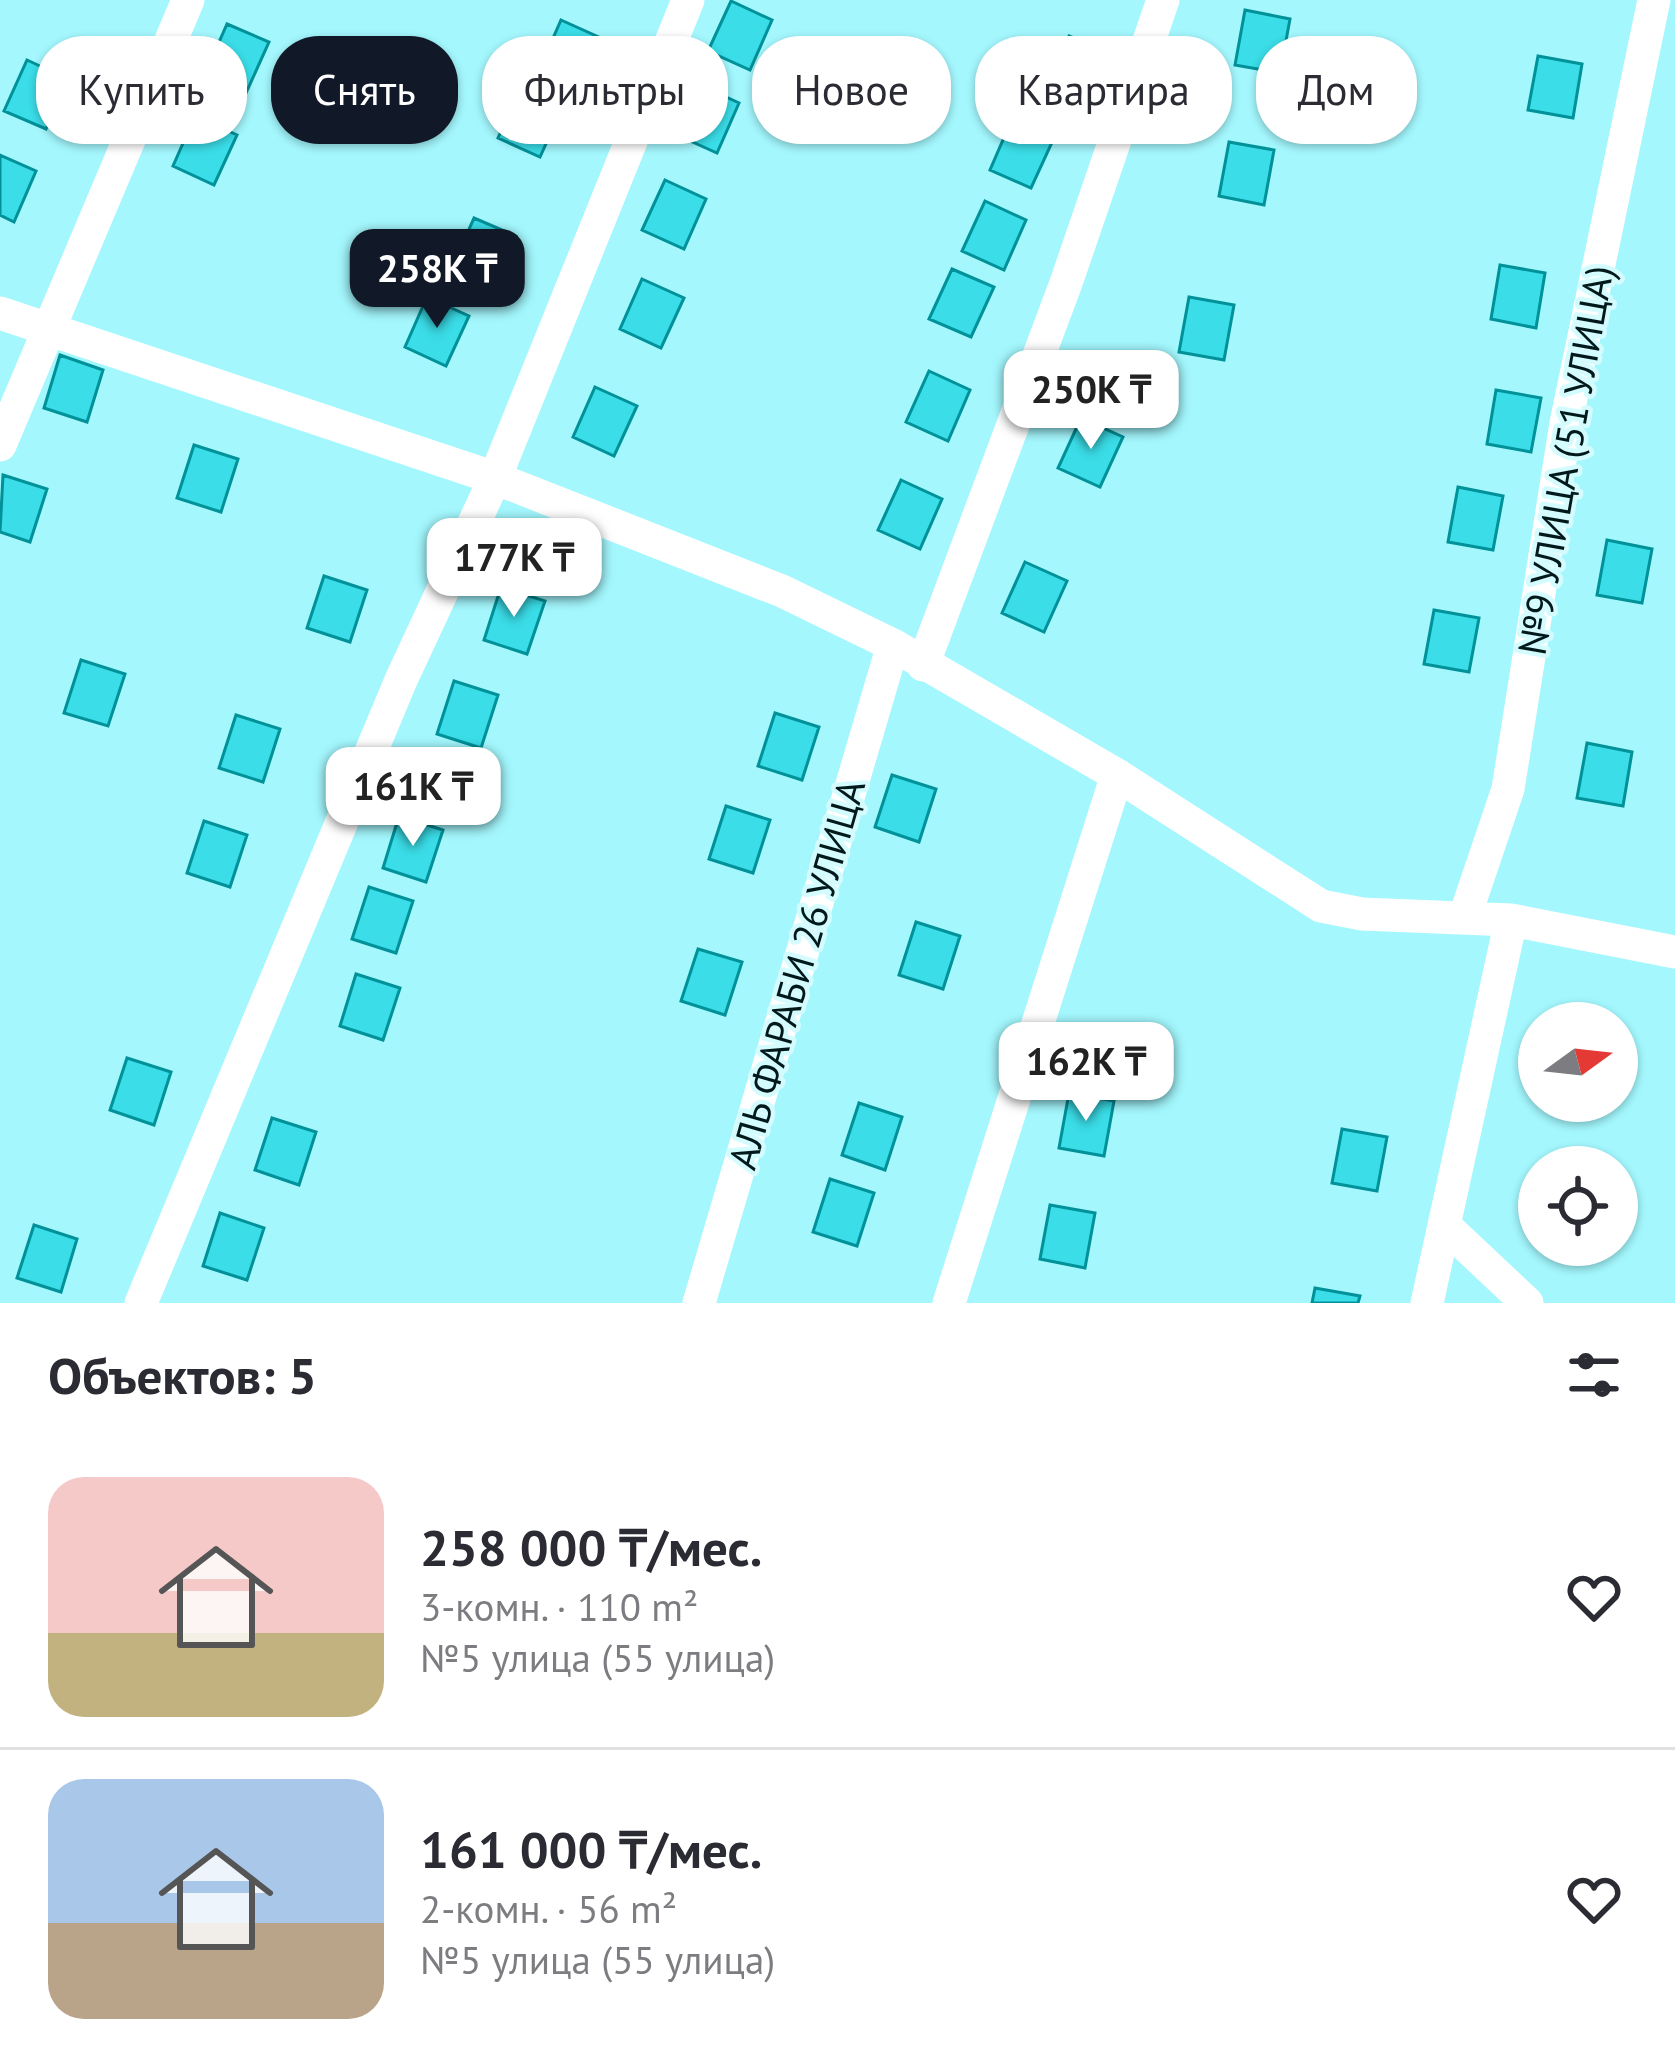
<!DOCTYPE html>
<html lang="ru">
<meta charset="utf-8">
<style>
body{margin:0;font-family:"PT Sans",sans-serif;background:#f7f7f7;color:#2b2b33;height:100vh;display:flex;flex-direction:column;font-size:45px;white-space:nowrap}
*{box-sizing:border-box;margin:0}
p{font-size:39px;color:#7c7c81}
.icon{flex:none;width:66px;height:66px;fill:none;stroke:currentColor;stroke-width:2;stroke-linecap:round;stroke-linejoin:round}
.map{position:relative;height:1303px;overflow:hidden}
.sheet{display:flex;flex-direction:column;background:#fff;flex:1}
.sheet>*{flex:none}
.guide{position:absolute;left:36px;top:36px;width:1605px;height:108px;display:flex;gap:24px}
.needle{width:78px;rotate:75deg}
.buttons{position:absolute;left:1518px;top:1002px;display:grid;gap:24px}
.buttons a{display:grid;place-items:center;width:120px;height:120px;border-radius:50%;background:#fff;box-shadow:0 3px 9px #0004;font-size:60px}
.price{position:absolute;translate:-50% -102px;padding:0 27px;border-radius:24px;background:#fff;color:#222;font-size:39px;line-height:78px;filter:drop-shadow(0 3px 6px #0008)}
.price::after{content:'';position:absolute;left:50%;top:72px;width:36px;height:27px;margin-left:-18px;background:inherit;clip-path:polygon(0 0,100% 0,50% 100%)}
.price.selected{background:#111827;color:#fff}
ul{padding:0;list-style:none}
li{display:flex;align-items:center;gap:36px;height:300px;padding:0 48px}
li+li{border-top:3px solid #e1e1e2}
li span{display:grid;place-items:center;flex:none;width:336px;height:240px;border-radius:36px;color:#555}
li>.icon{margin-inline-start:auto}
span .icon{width:144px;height:144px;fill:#fffc;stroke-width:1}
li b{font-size:51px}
h2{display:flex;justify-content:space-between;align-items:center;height:144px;padding:0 48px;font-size:51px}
.chip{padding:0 42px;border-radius:48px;background:#fff;box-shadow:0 3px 9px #0004;font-size:42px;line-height:108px}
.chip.selected{background:#111827;color:#fff}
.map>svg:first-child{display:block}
</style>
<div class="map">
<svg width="1675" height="1303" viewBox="0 0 1675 1303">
<rect width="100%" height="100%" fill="#a3f7fd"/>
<path fill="#3adde8" stroke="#009199" stroke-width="3" d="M 731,1 L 772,20 L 750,70 L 708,51 Z
M 1245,10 L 1290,19 L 1280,73 L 1235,65 Z
M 561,20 L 603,39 L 580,89 L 539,70 Z
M 227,24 L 269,42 L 246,93 L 205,74 Z
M 1069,36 L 1111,54 L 1088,105 L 1047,86 Z
M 1538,56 L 1582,64 L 1573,118 L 1528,110 Z
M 27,60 L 68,79 L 46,129 L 4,111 Z
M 698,84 L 739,103 L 717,153 L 675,134 Z
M 521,87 L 563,106 L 540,157 L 498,138 Z
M 195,116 L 237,135 L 214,185 L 173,166 Z
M 1012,119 L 1054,138 L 1031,188 L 990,170 Z
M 1229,142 L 1274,150 L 1264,205 L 1219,196 Z
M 0,155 L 36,171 L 14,222 L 0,215 Z
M 665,180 L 706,199 L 684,249 L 642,230 Z
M 985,201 L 1026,220 L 1004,270 L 962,251 Z
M 474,218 L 516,236 L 493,287 L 452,268 Z
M 1500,265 L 1545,273 L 1536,328 L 1491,319 Z
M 952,269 L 994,287 L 971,337 L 929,319 Z
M 642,279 L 684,298 L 661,348 L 620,329 Z
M 427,297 L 469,316 L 446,366 L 405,347 Z
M 1189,297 L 1234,305 L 1224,360 L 1179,352 Z
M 60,355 L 103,370 L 87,422 L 44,408 Z
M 929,371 L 970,390 L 948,441 L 906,422 Z
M 595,387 L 637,406 L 614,456 L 573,437 Z
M 1496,390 L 1541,398 L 1531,452 L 1487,444 Z
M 1081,418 L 1123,437 L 1100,487 L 1058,468 Z
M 194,445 L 238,459 L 221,512 L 177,498 Z
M 3,475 L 47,489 L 30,542 L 0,532 Z
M 901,480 L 942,499 L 920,549 L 878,530 Z
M 1458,487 L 1503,496 L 1493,550 L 1448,542 Z
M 1607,540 L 1652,549 L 1642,603 L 1597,595 Z
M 1025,562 L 1067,581 L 1044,632 L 1002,613 Z
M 324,576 L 367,590 L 350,642 L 307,628 Z
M 501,587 L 545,601 L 527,654 L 484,640 Z
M 1434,610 L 1479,618 L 1469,672 L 1424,664 Z
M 81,660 L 125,674 L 108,726 L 64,713 Z
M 454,681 L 498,695 L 481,748 L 437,734 Z
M 775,713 L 819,727 L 802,780 L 758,766 Z
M 236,715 L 280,729 L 263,782 L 219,768 Z
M 1587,743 L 1632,752 L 1623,806 L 1577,798 Z
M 892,775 L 936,789 L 919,842 L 875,827 Z
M 726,806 L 770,820 L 753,873 L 709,859 Z
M 399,816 L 443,830 L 426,882 L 383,868 Z
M 204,821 L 247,835 L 230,887 L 187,873 Z
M 369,887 L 413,901 L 396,953 L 352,939 Z
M 916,922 L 960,936 L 943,989 L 899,975 Z
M 698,949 L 742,962 L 725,1015 L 681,1001 Z
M 356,974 L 400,988 L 383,1040 L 340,1026 Z
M 127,1058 L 171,1072 L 154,1125 L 110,1110 Z
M 1069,1093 L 1114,1101 L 1104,1156 L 1059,1148 Z
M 859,1103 L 902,1117 L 885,1170 L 842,1155 Z
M 272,1118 L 316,1132 L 299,1185 L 255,1170 Z
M 1342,1129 L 1387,1137 L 1377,1191 L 1332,1183 Z
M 830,1179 L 874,1193 L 857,1246 L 813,1232 Z
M 1050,1205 L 1095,1213 L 1085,1268 L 1040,1259 Z
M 220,1213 L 264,1228 L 247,1280 L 203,1266 Z
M 34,1225 L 77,1239 L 61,1292 L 17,1278 Z
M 1315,1288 L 1360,1296 L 1358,1303 L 1312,1303 Z"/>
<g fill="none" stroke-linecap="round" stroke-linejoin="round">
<path stroke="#fff" stroke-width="33" d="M 0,313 L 495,478 L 782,591 L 893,645 L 1117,775 L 1321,906 L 1362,914 L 1511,920 L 1675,952
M 0,445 L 188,0
M 923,665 L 1066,283 L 1163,0
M 1465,916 L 1508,789 L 1566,423 L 1654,0
M 1444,1225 L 1527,1303
M 141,1303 L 401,680 L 495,478 L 688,0
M 699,1303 L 893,645
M 949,1303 L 1117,775
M 1427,1303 L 1511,920"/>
</g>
<g text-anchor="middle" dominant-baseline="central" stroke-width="9" stroke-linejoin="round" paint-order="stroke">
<g font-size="39" fill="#02191b" stroke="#d4fcff">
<text transform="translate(1565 460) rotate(-80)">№9 УЛИЦА (51 УЛИЦА)</text>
<text transform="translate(796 974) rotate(-74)">АЛЬ ФАРАБИ 26 УЛИЦА</text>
</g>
</g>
</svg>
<div class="buttons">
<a><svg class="needle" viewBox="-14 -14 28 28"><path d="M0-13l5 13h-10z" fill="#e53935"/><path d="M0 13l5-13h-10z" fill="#7c7c81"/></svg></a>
<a><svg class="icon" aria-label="locate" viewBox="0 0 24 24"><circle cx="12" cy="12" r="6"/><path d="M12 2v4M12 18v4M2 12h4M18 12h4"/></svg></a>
</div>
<b class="price selected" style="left:437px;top:331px">258K ₸</b>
<b class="price" style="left:1091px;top:452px">250K ₸</b>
<b class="price" style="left:514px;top:620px">177K ₸</b>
<b class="price" style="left:413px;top:849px">161K ₸</b>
<b class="price" style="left:1086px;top:1124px">162K ₸</b>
<div class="guide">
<a class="chip">Купить</a>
<a class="chip selected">Снять</a>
<a class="chip">Фильтры</a>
<a class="chip">Новое</a>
<a class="chip">Квартира</a>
<a class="chip">Дом</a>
</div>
</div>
<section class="sheet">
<h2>Объектов: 5<svg class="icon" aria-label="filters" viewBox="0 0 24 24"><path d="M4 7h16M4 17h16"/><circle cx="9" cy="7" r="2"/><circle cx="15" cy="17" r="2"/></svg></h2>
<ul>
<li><span style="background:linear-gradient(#f6c9c9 65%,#c2b280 0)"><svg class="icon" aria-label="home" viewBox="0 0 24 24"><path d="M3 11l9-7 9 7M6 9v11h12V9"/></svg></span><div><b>258 000 ₸/мес.</b><p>3-комн. · 110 m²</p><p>№5 улица (55 улица)</p></div><svg class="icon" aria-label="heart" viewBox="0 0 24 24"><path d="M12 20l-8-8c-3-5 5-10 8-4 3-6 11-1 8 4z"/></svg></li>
<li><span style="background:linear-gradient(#a9c7e8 60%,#b9a48a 0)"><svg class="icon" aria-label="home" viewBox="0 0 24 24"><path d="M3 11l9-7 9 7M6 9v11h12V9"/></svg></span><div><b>161 000 ₸/мес.</b><p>2-комн. · 56 m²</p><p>№5 улица (55 улица)</p></div><svg class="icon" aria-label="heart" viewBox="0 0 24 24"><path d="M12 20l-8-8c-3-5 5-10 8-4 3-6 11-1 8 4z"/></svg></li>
</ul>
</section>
